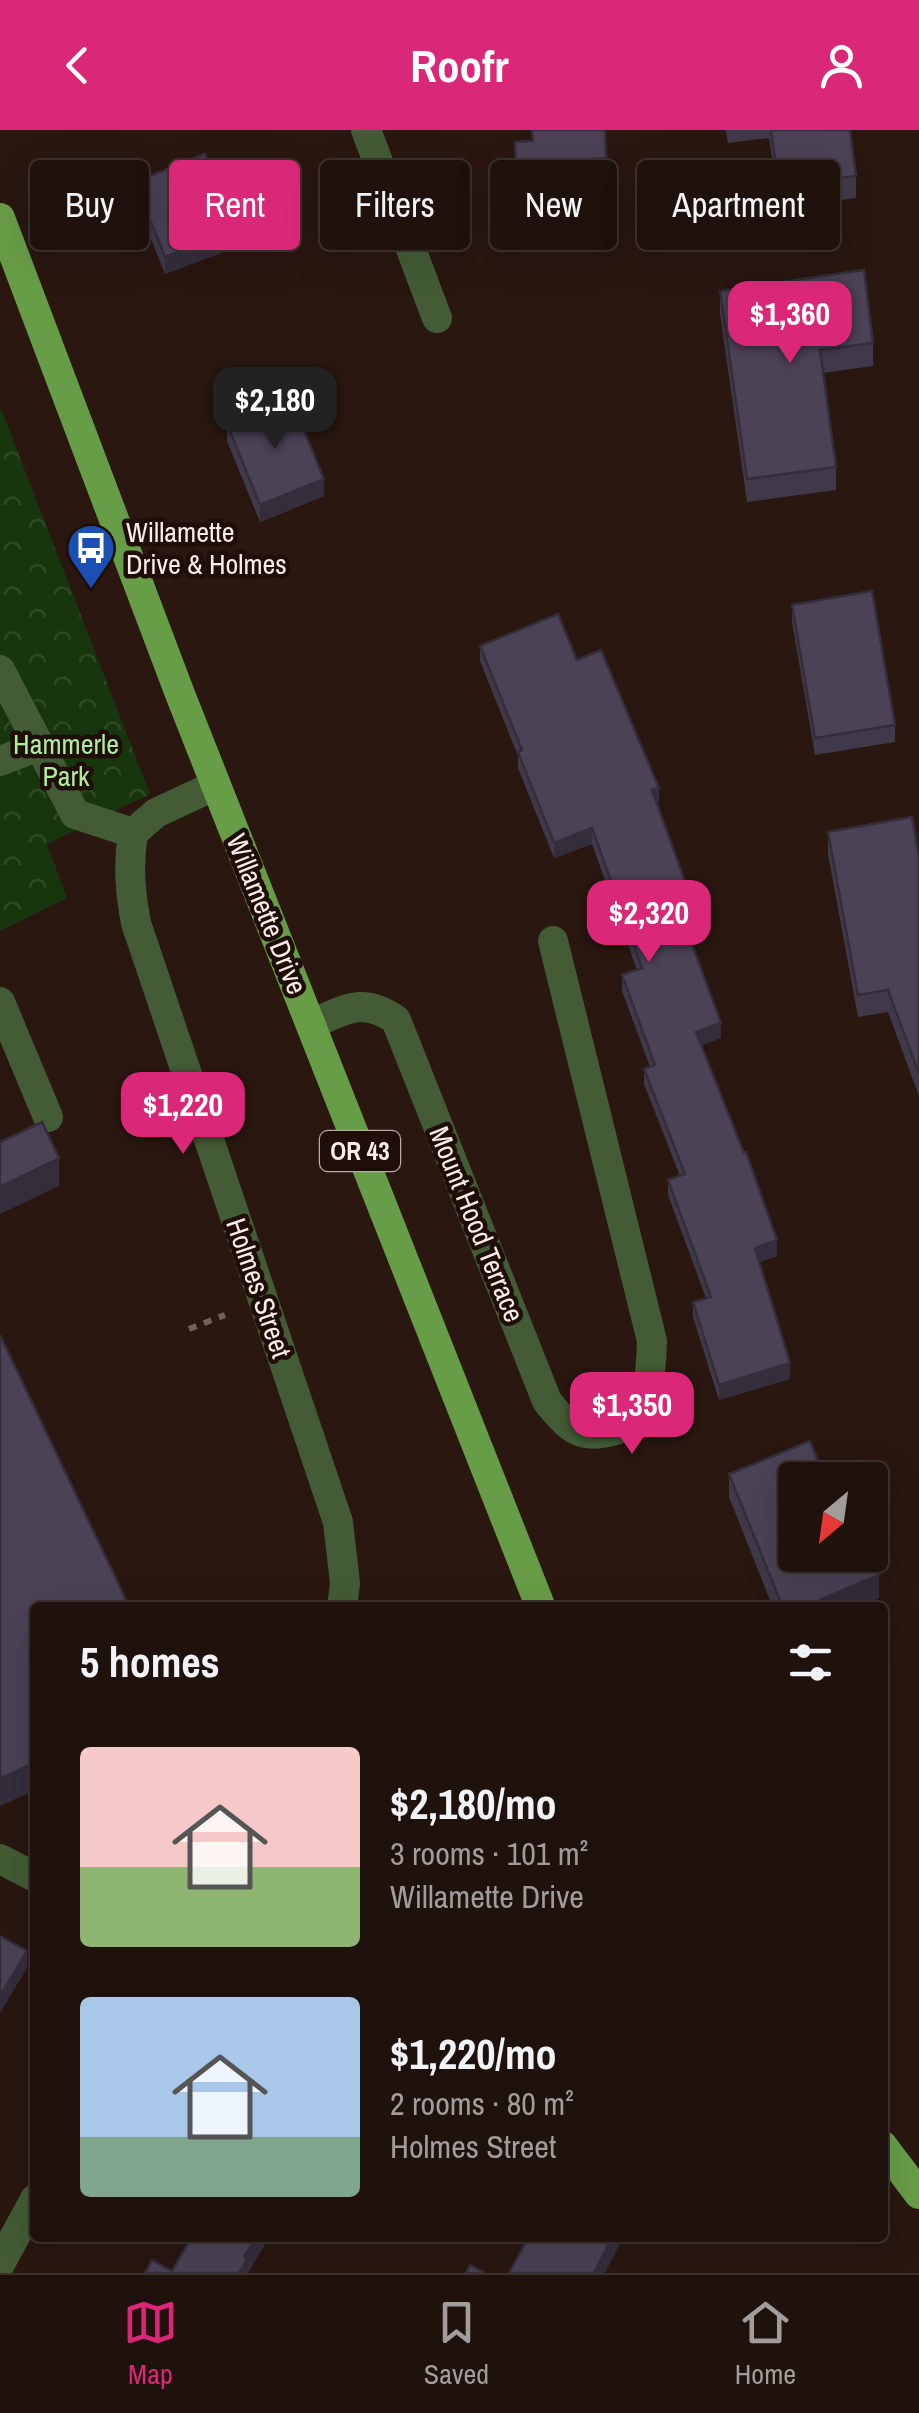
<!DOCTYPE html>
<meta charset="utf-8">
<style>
body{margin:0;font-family:"Archivo Narrow",sans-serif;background:#2c1f1a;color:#f1f3f6;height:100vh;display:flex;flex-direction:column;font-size:38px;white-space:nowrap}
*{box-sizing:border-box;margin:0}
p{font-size:32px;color:#a19d9d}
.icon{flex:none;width:55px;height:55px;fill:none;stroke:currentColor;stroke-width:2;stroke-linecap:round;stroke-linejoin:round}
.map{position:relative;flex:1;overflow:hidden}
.side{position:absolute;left:30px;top:1472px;width:858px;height:640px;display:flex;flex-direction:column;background:#1f110c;border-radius:10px;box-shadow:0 10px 40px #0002,0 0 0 2px #3c312d}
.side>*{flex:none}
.banner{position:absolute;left:30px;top:30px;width:860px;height:90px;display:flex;gap:20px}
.needle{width:65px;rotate:209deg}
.buttons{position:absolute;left:778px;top:1332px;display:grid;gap:20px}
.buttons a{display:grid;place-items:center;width:110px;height:110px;border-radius:10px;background:#1f110c;box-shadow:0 10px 40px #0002,0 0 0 2px #3c312d;font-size:50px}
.price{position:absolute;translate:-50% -85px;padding:0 22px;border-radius:20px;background:#db2777;color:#fff;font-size:32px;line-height:65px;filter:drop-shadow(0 2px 5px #0008)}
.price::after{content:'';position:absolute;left:50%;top:60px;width:30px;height:22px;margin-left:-15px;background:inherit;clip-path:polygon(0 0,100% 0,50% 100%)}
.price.current{background:#222;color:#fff}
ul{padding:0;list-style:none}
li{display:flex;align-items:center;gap:30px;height:250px;padding:0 50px}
li span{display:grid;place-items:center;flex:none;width:280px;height:200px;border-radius:10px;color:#555}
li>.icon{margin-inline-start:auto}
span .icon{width:120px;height:120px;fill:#fffc;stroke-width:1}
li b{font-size:42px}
h2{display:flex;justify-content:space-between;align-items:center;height:120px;padding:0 50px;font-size:42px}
.chip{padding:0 35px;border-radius:10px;background:#1f110c;box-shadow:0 10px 40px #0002,0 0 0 2px #3c312d;font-size:35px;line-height:90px}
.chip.current{background:#db2777;color:#fff}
header{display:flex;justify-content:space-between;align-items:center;height:130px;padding:0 50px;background:#db2777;color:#fff;font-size:45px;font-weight:700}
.menu{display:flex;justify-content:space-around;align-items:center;height:140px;border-top:2px solid #3c312d;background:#1f110c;font-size:28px;color:#a19d9d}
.menu a{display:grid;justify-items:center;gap:5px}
.menu .current{color:#db2777}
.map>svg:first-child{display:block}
</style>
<header><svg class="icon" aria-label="back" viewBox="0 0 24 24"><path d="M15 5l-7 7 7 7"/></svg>Roofr<svg class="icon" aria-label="person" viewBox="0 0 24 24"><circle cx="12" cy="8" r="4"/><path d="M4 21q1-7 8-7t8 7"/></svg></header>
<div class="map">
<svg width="919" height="2143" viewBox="0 0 919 2143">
<defs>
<pattern id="forest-crowns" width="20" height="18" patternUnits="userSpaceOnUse" patternTransform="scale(2.5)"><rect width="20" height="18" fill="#17360d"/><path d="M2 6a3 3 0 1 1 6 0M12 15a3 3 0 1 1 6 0" fill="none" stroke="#2e4a24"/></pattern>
</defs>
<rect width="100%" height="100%" fill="#291710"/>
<path fill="url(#forest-crowns)" d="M 0,276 L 150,664 L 47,714 L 67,768 L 0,801 Z"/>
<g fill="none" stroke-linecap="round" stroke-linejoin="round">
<path stroke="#72625b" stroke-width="6" stroke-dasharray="8 8" stroke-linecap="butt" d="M 189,1199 L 225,1185"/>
<path stroke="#435c35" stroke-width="30" d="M 366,0 L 437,188
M 0,540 L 75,684 L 133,703
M 0,631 L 39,616
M 216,655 L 156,683 L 133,703 C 128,735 130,761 136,793 L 338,1392 L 345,1453 L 342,1478
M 0,872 L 48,987
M 311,894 C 346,880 362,866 396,890 L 547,1271 C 576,1308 587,1310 631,1295 C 649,1268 651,1244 652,1211 L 553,811
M 0,1729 L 35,1747
M 0,2134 L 35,2069"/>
<path stroke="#689d47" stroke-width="30" d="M 0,88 L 180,564 L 541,1478
M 882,2015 L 919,2064"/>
</g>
<path fill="#403949" d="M 532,0 L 605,0 L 606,49 L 576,50 L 576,75 L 517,77 L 515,12 L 532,11 Z
M 726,0 L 850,0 L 856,46 L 856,68 L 779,78 L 769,8 L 728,13 Z
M 135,52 L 234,118 L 165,144 L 135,69 Z
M 720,161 L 873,213 L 873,236 L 823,243 L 836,337 L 836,360 L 747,372 L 720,184 Z
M 227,294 L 324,366 L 260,392 L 227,311 Z
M 792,475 L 895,595 L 895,612 L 815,625 L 792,492 Z
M 480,516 L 577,530 L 659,673 L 657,674 L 695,794 L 686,798 L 721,908 L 702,915 L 777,1126 L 759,1132 L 790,1249 L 719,1270 L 693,1187 L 693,1172 L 706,1168 L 668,1065 L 668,1050 L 680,1046 L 644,954 L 644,939 L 650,937 L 622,861 L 622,845 L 637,840 L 592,714 L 554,728 L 518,638 L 518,626 L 480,531 Z
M 828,702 L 919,727 L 919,966 L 888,882 L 858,887 L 828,724 Z
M 729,1344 L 879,1468 L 857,1478 L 773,1478 L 729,1367 Z"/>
<path fill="#342e3c" d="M 234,101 L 234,118 L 165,144 L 165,127 Z
M 324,349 L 324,366 L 260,392 L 260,375 Z
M 659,658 L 659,673 L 652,676 L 652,660 Z
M 592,698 L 592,714 L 554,728 L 554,713 Z
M 695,779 L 695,794 L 681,799 L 681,784 Z
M 721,893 L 721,908 L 696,917 L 696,902 Z
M 59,1028 L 59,1056 L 0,1084 L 0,1057 Z
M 777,1110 L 777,1126 L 755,1134 L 755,1118 Z
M 790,1233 L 790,1249 L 719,1270 L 719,1255 Z
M 879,1445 L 879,1468 L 857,1478 L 801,1478 Z
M 35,1632 L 35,1660 L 0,1676 L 0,1649 Z
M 27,1821 L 27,1838 L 0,1883 L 0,1866 Z
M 256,2108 L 269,2108 L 248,2143 L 239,2143 L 244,2127 Z
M 612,2108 L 623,2108 L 605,2143 L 594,2143 Z"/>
<path fill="#4b4255" stroke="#342e3c" stroke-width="2.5" d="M 532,0 L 605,0 L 606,28 L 576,30 L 576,54 L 517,56 L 515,12 L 533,11 Z
M 771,0 L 850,0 L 856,46 L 779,56 Z
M 205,24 L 234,101 L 165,127 L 135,52 Z
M 864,140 L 873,213 L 820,220 L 836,337 L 747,349 L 720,161 Z
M 291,269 L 324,349 L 260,375 L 227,294 Z
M 872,461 L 895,595 L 815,608 L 792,475 Z
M 558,484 L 577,530 L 601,520 L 659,658 L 652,660 L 695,779 L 681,784 L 721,893 L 696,902 L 744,1023 L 746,1022 L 777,1110 L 755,1118 L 790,1233 L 719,1255 L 693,1172 L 711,1167 L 668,1050 L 685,1044 L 644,939 L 655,935 L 622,845 L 642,838 L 592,698 L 554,713 L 518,622 L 522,620 L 480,516 Z
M 912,687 L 919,727 L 919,944 L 888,860 L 858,865 L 828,702 Z
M 42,992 L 59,1028 L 0,1057 L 0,1012 Z
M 0,1205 L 130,1478 L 35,1478 L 35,1632 L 0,1649 Z
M 810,1311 L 826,1350 L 795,1350 L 795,1425 L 870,1425 L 870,1422 L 879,1445 L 801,1478 L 783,1478 L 729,1344 Z
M 0,1806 L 27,1821 L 0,1866 Z
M 191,2108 L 256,2108 L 244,2127 L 247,2129 L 239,2143 L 145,2143 L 152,2130 L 172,2141 Z
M 528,2108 L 612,2108 L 594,2143 L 509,2143 Z
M 470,2135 L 485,2143 L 466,2143 Z"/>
<defs>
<g id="bus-pin" transform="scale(2.5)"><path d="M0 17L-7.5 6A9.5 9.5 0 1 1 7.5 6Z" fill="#1a4fb4" stroke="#1f0e08"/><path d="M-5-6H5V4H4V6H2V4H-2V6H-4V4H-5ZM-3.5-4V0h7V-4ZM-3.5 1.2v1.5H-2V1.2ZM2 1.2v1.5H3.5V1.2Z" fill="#fff"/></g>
</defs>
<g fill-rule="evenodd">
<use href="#bus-pin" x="91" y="418"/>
</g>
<g text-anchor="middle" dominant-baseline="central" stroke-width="9" stroke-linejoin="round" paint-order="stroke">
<rect fill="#1f0e08" stroke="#b8aaa4" stroke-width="2.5" x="320" y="1001" width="80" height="40" rx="8"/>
<g font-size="25" font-weight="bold" fill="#faede7">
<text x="360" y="1021">OR 43</text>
</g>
<g font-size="28" fill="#faede7" stroke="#1f0e08" text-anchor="start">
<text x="126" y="402">Willamette<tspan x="126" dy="32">Drive &amp; Holmes</tspan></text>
</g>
<g font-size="28" fill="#afed9d" stroke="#1f0e08">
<text x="66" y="614">Hammerle<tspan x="66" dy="32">Park</tspan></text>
</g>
<g font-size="28" fill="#faede7" stroke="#1f0e08">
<text transform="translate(267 784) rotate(68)">Willamette Drive</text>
<text transform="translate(477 1094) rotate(68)">Mount Hood Terrace</text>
<text transform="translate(259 1158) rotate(71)">Holmes Street</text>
</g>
</g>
</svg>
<div class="buttons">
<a><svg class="needle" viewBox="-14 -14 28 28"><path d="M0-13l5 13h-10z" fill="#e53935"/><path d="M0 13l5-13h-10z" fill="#a19d9d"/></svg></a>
</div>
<b class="price" style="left:790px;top:236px">$1,360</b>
<b class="price current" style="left:275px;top:322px">$2,180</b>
<b class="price" style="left:649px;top:835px">$2,320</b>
<b class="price" style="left:183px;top:1027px">$1,220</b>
<b class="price" style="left:632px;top:1327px">$1,350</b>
<div class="banner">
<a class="chip">Buy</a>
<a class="chip current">Rent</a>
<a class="chip">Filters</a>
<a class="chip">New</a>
<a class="chip">Apartment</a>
</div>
<section class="side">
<h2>5 homes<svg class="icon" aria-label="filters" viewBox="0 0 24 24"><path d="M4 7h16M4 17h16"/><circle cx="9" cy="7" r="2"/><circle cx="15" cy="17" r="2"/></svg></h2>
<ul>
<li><span style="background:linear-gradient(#f6c9c9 60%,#8fb573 0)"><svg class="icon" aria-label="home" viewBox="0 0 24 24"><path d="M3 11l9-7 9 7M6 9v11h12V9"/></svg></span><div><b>$2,180/mo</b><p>3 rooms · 101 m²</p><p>Willamette Drive</p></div></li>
<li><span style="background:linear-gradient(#a9c7e8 70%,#7fa58c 0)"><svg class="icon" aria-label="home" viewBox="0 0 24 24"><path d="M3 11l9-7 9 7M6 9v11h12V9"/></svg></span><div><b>$1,220/mo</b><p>2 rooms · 80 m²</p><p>Holmes Street</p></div></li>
</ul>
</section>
</div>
<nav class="menu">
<a class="current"><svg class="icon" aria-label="map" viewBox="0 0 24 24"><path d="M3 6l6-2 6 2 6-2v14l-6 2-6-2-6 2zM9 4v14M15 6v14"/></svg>Map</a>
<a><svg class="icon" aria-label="saved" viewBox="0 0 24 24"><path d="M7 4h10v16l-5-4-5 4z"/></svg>Saved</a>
<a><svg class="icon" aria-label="home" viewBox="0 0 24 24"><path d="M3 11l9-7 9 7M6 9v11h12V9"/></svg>Home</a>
</nav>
